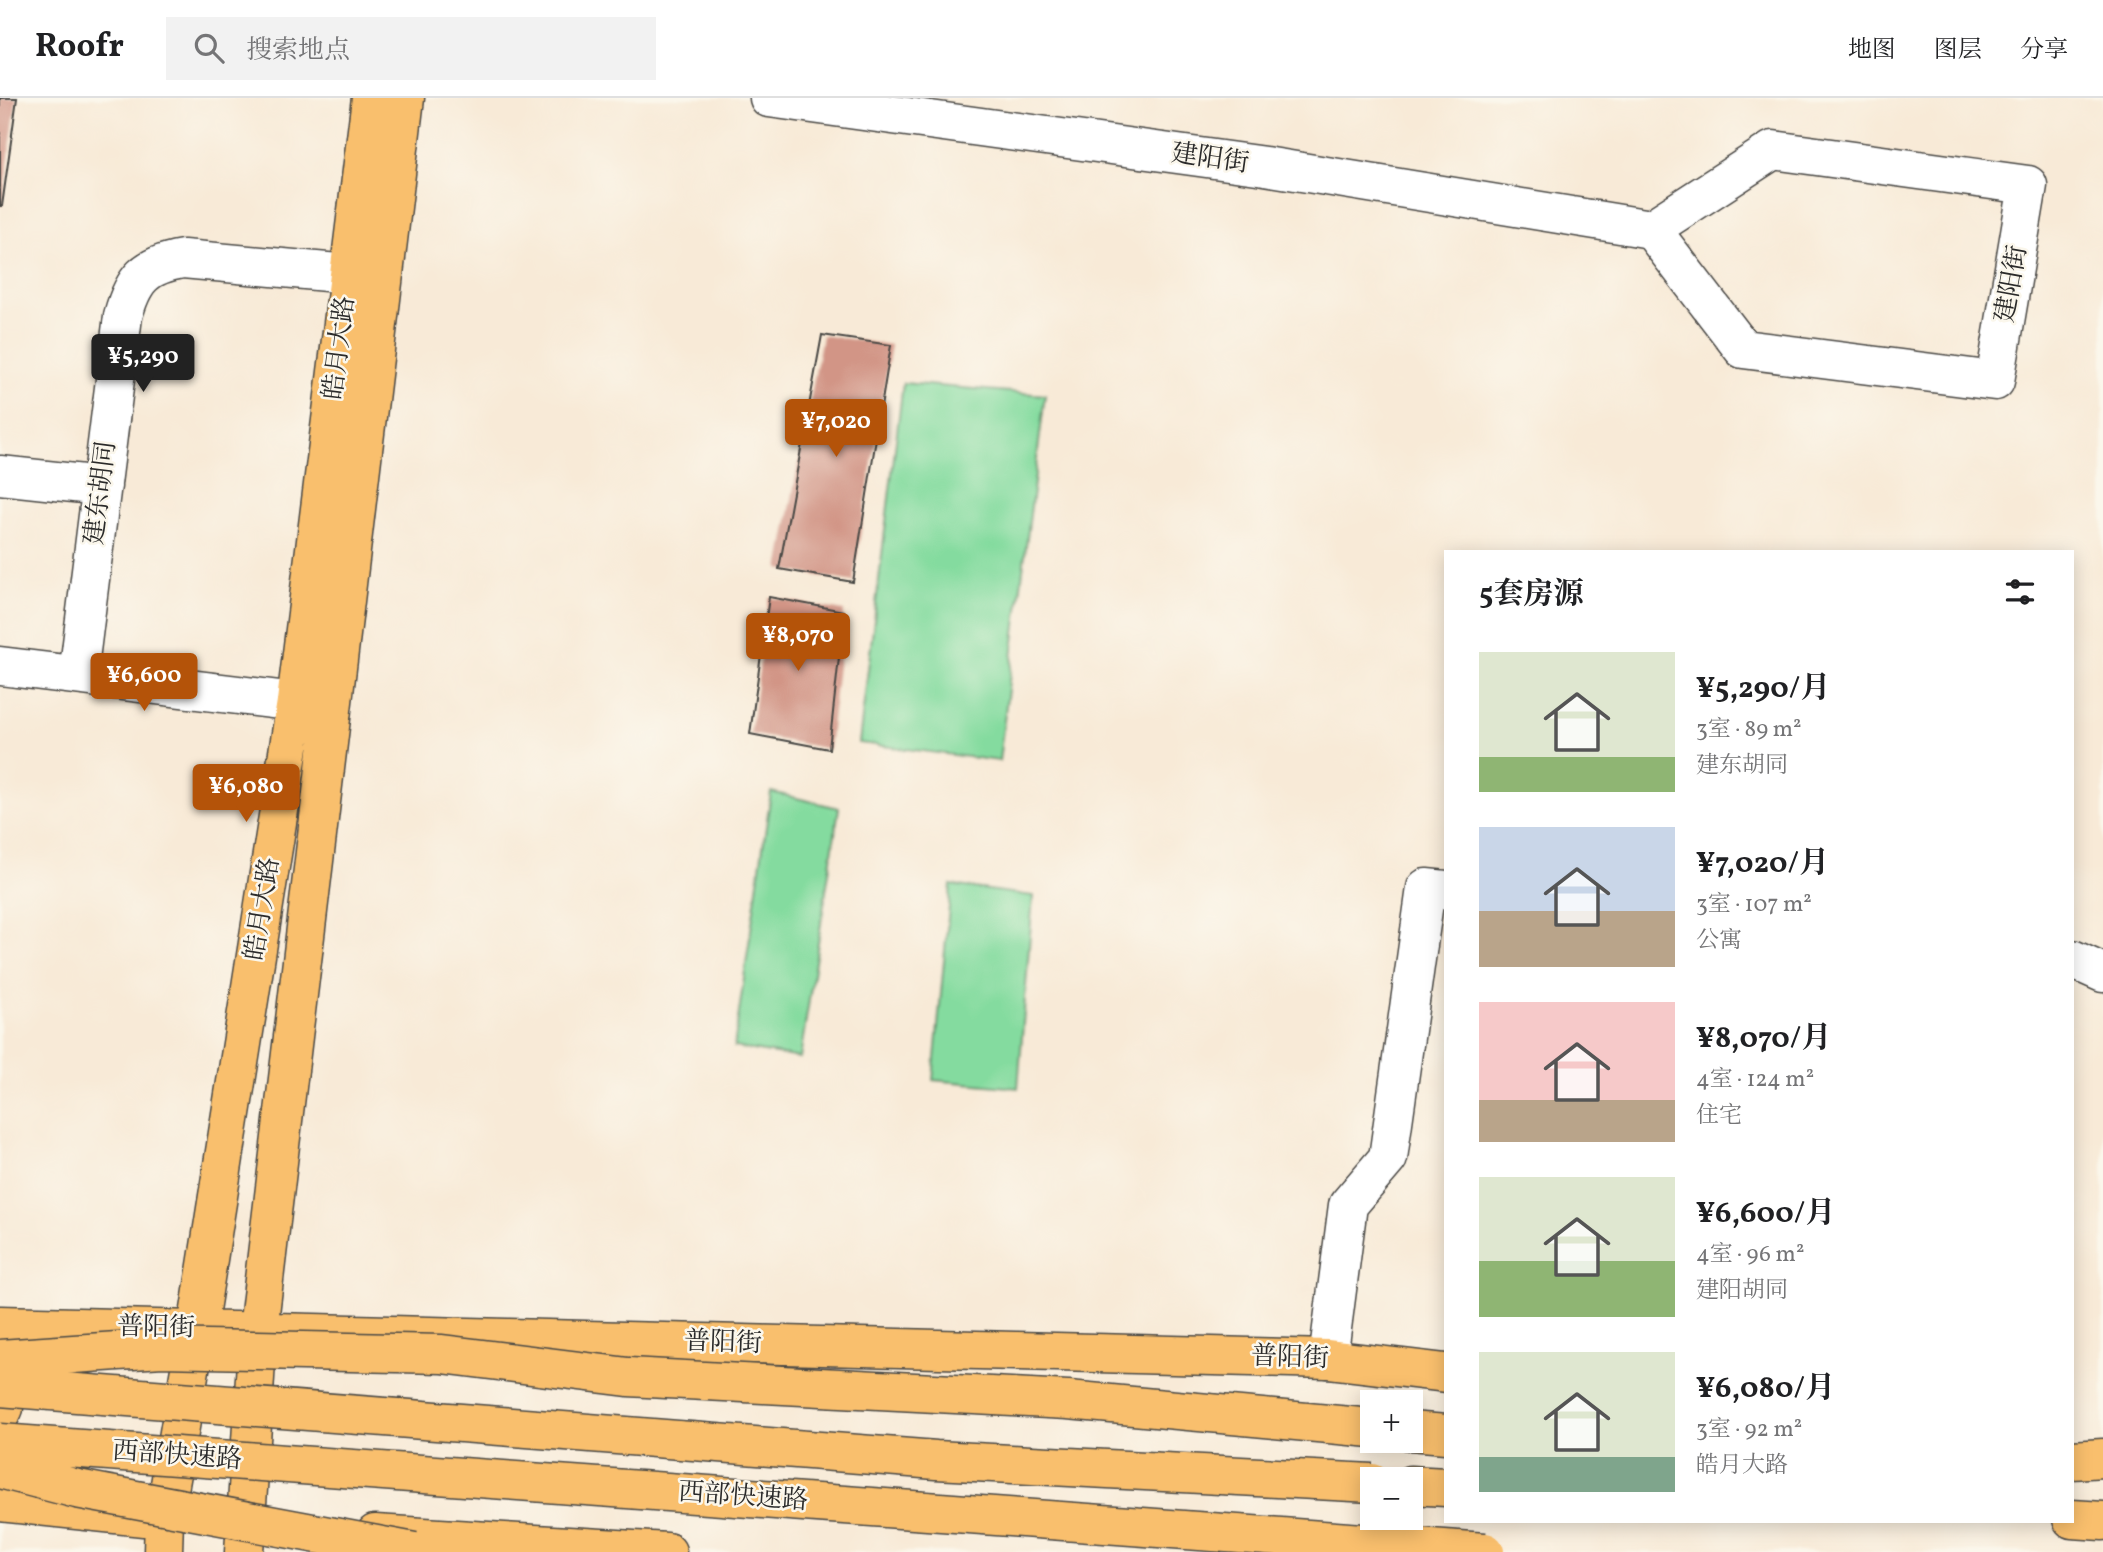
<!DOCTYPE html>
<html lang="zh">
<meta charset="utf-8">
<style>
body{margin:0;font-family:Vollkorn,"Noto Serif SC",serif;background:#f2f2f2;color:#202124;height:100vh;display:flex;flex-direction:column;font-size:26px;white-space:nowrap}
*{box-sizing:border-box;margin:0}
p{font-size:23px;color:#757577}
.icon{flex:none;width:38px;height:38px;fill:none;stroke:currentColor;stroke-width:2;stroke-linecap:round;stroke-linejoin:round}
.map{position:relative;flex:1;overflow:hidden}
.details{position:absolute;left:1444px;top:452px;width:630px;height:973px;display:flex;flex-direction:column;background:#fff;border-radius:0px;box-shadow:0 4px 18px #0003}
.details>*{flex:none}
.fabs{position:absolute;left:1360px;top:1292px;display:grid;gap:14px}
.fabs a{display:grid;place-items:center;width:63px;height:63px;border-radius:0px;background:#fff;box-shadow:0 4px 18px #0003;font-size:35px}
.price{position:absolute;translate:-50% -60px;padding:0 16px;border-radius:7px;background:#b45309;color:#fff;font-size:23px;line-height:46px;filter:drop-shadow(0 2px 4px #0008)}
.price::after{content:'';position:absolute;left:50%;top:42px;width:21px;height:16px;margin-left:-10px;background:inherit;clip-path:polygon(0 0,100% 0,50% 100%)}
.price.current{background:#222;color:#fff}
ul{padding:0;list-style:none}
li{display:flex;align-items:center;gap:21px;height:175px;padding:0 35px}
li span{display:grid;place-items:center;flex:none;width:196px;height:140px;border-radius:0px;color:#555}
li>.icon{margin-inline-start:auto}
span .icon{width:84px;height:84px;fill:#fffc;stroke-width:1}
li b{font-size:30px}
h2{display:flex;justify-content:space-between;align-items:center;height:84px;padding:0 35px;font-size:30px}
header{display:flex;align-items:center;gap:42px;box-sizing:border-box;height:98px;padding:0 35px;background:#fff;border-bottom:2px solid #e0e0e0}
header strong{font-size:33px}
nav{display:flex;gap:38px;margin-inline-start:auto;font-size:24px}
.search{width:490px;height:63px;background:#f2f2f2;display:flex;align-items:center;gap:18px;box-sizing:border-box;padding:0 24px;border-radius:0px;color:#757577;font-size:26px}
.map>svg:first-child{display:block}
</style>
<header>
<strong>Roofr</strong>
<div class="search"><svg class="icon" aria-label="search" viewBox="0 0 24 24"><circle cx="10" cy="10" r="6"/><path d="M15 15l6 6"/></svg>搜索地点</div>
<nav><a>地图</a><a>图层</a><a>分享</a></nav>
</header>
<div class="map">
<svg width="2103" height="1454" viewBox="0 0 2103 1454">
<rect width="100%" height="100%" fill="#fbf7ec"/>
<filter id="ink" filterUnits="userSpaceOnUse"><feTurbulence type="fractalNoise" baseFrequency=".0143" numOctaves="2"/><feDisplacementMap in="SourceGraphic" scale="14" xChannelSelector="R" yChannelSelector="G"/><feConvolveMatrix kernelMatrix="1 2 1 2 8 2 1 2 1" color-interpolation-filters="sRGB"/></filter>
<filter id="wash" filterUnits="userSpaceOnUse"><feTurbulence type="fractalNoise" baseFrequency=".00686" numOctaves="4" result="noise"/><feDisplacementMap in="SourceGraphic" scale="28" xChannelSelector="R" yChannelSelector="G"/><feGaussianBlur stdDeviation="1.57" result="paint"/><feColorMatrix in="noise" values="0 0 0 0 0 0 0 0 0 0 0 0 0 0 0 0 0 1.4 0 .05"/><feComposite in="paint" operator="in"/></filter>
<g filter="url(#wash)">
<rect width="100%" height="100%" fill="#f8ead7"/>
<path fill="#84db9f" stroke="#588365" stroke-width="2" d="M 903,285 L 1045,297 L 999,663 L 859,645 Z
M 771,694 L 839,710 L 800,960 L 734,949 Z
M 951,787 L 1033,798 L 1018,990 L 933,982 Z"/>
<g id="blocks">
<path fill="#d29586" d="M 0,0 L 17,0 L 2,108 L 0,108 Z
M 822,237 L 891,247 L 853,484 L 779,471 Z
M 769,499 L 844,513 L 829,651 L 750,636 Z"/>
</g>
</g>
<g filter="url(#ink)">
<use href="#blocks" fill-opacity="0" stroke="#4a4845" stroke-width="2"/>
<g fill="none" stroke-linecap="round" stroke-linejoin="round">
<g stroke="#4a4845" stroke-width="41">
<path id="minor" d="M 769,0 L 1265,68 L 1651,131 L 1743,251 L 1995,283 L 2028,87 L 1773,52 L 1651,131
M 0,377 L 102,388
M 0,568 L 296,604
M 78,577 L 123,218 C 133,181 145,167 183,161 L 349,176
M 2072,861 L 2103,875
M 1328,1261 L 1348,1107 L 1388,1060 L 1426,790 L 1446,792"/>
</g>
<g stroke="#4a4845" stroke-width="41">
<path id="major" d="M 0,1227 L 1328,1261 L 1446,1275
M 0,1283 L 4,1310 L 0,1317
M 0,1404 L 144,1419
M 375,1436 L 667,1454
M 163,1454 L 164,1421 L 197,1231 L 296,604 L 371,0
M 244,1454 L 258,1232 L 405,0"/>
</g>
<g stroke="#4a4845" stroke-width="41">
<path id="highway" d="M 1410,1333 L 1446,1336
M 2072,1362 L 2103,1360
M 1410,1387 L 1446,1389
M 2072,1421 L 2103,1423"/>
</g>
<use href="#minor" stroke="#fff" stroke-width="38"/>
<use href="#major" stroke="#f9bf6d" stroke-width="38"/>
<use href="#highway" stroke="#f9bf6d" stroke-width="38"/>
<g stroke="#4a4845" stroke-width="41" stroke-linecap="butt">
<path id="highway-bridge" d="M 0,1261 L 162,1250 L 442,1256 L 628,1279 L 1068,1302 L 1372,1330
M 0,1289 L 936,1362 L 1372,1385
M 0,1345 L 1485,1454
M 0,1371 L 77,1391 L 414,1454"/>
</g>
<use href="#highway-bridge" stroke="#f9bf6d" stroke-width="38"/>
</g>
</g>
<g text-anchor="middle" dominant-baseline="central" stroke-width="5" stroke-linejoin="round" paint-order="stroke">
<g font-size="26" fill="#2b2b2b" stroke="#fbf7ec">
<text transform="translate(1210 61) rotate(8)">建阳街</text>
<text transform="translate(2012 186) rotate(-80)">建阳街</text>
<text transform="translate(340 250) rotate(-83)">皓月大路</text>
<text transform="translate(101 395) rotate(-83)">建东胡同</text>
<text transform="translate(263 811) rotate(-81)">皓月大路</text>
<text transform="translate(156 1230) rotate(1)">普阳街</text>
<text transform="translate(723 1245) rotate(2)">普阳街</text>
<text transform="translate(1290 1260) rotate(2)">普阳街</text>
<text transform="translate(177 1358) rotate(4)">西部快速路</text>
<text transform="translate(743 1399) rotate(4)">西部快速路</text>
</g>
</g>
</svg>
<div class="fabs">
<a>+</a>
<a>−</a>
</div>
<b class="price current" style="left:143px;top:296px">¥5,290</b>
<b class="price" style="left:836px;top:361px">¥7,020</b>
<b class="price" style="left:798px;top:575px">¥8,070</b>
<b class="price" style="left:144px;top:615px">¥6,600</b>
<b class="price" style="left:246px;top:726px">¥6,080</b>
<section class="details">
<h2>5套房源<svg class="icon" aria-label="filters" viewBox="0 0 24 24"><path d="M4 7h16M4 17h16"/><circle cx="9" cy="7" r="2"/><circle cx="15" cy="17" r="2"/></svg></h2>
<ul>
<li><span style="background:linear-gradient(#dfe7d0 75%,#8fb573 0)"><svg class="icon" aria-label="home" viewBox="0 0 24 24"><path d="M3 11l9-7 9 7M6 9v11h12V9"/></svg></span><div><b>¥5,290/月</b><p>3室 · 89 m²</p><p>建东胡同</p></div></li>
<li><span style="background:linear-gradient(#c9d6e8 60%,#b9a48a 0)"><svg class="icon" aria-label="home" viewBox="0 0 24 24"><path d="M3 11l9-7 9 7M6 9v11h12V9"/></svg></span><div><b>¥7,020/月</b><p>3室 · 107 m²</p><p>公寓</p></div></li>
<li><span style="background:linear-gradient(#f6c9c9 70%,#b9a48a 0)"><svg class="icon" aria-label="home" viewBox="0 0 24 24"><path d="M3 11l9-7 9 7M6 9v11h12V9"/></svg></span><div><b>¥8,070/月</b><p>4室 · 124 m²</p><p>住宅</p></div></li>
<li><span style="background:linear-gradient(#dfe7d0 60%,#8fb573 0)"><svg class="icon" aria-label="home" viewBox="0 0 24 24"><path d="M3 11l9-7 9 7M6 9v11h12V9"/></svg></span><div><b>¥6,600/月</b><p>4室 · 96 m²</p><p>建阳胡同</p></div></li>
<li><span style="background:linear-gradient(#dfe7d0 75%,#7fa58c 0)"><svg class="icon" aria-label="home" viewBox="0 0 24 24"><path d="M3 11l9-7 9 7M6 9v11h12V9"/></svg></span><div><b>¥6,080/月</b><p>3室 · 92 m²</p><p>皓月大路</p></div></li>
</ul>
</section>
</div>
